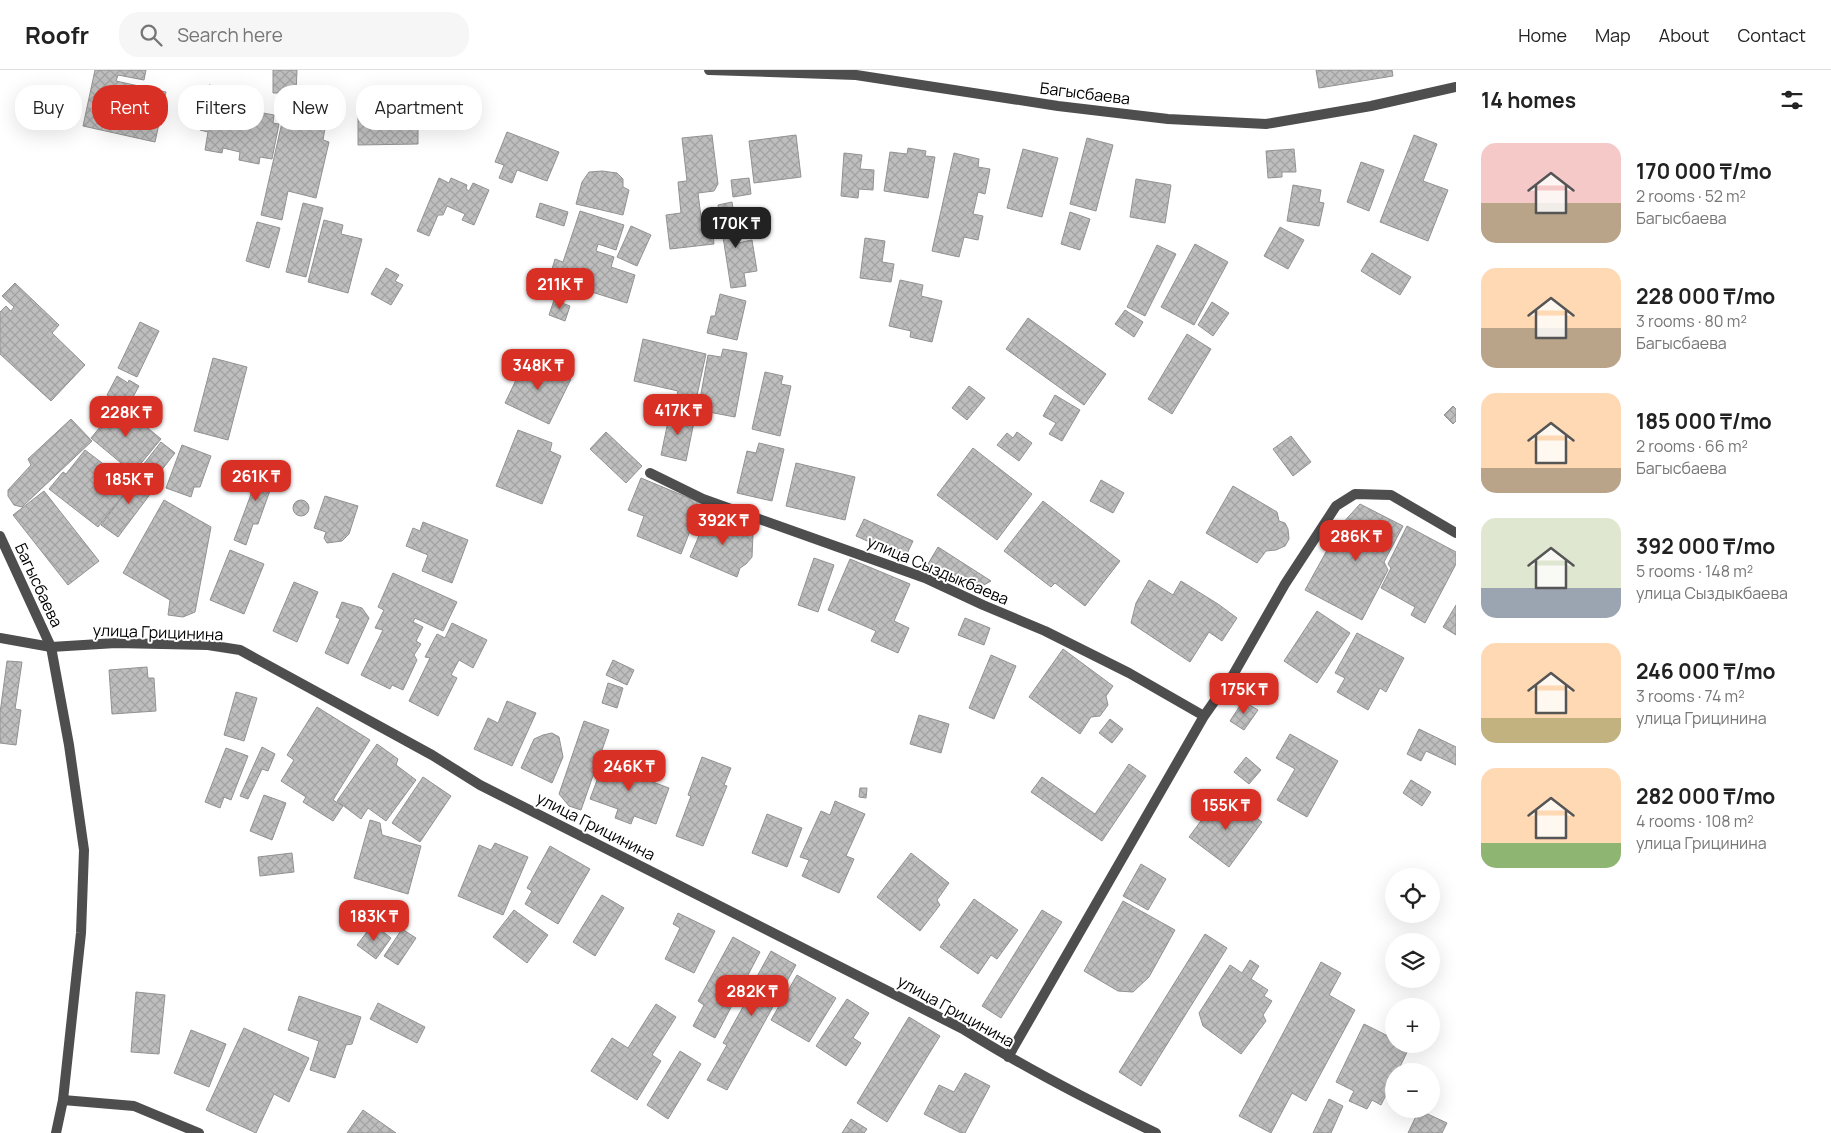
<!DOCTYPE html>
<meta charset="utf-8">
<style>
body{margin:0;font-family:Manrope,sans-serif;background:#f6f6f6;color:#222;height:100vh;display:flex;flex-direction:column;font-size:19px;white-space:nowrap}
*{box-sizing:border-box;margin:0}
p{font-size:16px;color:#767676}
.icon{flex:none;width:28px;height:28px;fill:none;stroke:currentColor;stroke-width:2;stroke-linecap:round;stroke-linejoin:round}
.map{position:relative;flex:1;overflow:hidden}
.details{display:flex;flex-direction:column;background:#fff;width:375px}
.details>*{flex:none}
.top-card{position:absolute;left:15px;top:15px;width:475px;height:45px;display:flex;gap:10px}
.buttons{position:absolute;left:1385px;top:798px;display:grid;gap:10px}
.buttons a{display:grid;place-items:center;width:55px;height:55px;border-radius:50%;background:#fff;box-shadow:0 5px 20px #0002;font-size:25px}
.price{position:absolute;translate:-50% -42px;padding:0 11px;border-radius:10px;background:#d93025;color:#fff;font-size:16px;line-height:32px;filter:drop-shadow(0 1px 2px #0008)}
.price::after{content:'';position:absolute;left:50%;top:30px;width:15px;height:11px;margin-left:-8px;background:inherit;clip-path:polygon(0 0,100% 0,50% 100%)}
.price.current{background:#222;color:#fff}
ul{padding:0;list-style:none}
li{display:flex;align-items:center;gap:15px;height:125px;padding:0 25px}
li span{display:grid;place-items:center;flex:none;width:140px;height:100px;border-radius:15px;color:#555}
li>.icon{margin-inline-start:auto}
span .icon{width:60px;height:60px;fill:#fffc;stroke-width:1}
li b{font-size:21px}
h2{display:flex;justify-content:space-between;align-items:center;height:60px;padding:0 25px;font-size:21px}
.chip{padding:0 18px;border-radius:20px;background:#fff;box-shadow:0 5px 20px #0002;font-size:18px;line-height:45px}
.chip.current{background:#d93025;color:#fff}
header{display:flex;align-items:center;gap:30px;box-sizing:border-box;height:70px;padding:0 25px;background:#fff;border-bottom:1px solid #e0e0e0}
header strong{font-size:24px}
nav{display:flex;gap:28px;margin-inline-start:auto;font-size:18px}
.search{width:350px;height:45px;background:#f6f6f6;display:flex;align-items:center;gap:12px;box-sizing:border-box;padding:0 18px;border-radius:20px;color:#767676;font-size:19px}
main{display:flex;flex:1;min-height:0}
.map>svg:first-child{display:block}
</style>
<header>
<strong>Roofr</strong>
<div class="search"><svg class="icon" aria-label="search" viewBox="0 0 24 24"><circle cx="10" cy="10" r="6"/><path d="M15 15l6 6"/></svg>Search here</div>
<nav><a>Home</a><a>Map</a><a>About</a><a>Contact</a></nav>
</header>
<main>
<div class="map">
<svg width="1456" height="1063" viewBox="0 0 1456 1063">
<defs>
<pattern id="building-cross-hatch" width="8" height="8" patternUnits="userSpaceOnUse" patternTransform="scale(1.25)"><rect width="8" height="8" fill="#bebebe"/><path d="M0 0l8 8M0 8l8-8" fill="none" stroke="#a2a2a2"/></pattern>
</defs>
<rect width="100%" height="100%" fill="#fff"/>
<path fill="url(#building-cross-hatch)" stroke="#929292" d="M 95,0 L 146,0 L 144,10 L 118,5 L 116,11 L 166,22 L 155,72 L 83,56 Z
M 273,0 L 297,0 L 296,23 L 273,23 Z
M 1316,0 L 1392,0 L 1393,6 L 1319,18 Z
M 209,15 L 223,18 L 220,35 L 274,45 L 273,53 L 279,54 L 272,89 L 260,87 L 259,94 L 239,90 L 240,82 L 223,78 L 222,83 L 205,80 L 208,62 L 200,60 Z
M 358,40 L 418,40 L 418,74 L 358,75 Z
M 283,48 L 325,58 L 323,70 L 329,72 L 316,128 L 288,121 L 282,150 L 261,145 Z
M 507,62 L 559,82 L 547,111 L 517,100 L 512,113 L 499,108 L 504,95 L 495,92 Z
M 712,65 L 718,114 L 714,121 L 698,123 L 702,155 L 712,154 L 714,174 L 670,179 L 666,145 L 681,143 L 678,112 L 687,111 L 682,68 Z
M 796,65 L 801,107 L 754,113 L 749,71 Z
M 1414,65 L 1437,74 L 1423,111 L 1448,120 L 1428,171 L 1380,152 Z
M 1087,68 L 1113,75 L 1096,141 L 1070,134 Z
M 908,78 L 926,81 L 925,86 L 935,87 L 928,128 L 884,121 L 890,82 L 907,84 Z
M 1023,79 L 1058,88 L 1042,147 L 1007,138 Z
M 1294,79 L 1296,102 L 1282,102 L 1282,107 L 1268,108 L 1266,81 Z
M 844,83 L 862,85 L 860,99 L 874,100 L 873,120 L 859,119 L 858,128 L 841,126 Z
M 954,83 L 979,89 L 978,97 L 990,99 L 985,124 L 978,122 L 973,144 L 983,146 L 978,170 L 964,167 L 959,187 L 932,181 Z
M 1361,92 L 1384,100 L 1369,141 L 1347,132 Z
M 602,101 L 617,103 L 623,109 L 623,117 L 629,120 L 623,145 L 576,134 L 582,112 L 589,102 Z
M 439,108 L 449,113 L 451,108 L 467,115 L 466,119 L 469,121 L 473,113 L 489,120 L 474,155 L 462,150 L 465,144 L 447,136 L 443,145 L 438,145 L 429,166 L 417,161 Z
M 749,108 L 751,124 L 733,127 L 731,110 Z
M 1136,109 L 1171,115 L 1165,153 L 1130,147 Z
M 1293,115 L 1321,120 L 1319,132 L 1324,133 L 1319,156 L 1287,151 Z
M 732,132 L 738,173 L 752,170 L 757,201 L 744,203 L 746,216 L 731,218 L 718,135 Z
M 303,133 L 323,138 L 306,207 L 286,202 Z
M 540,133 L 568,142 L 564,156 L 536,147 Z
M 580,141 L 624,155 L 616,180 L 598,174 L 596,181 L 614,187 L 611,197 L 635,205 L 627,233 L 582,219 L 580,227 L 547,216 L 555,189 L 563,192 Z
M 1070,142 L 1090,149 L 1080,180 L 1061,174 Z
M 324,150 L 343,155 L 341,164 L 362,169 L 348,223 L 308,212 Z
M 257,152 L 280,158 L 269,198 L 246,191 Z
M 631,156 L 651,165 L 637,196 L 617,187 Z
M 1280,157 L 1304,170 L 1288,199 L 1264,186 Z
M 865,168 L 885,171 L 882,192 L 894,194 L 891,212 L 860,208 Z
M 1195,174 L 1228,192 L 1194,255 L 1161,237 Z
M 1157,175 L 1176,184 L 1145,246 L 1127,237 Z
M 1372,183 L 1411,207 L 1400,225 L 1361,201 Z
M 386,198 L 399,205 L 395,211 L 403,215 L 391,235 L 371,224 Z
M 900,210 L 923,215 L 921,226 L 942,231 L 932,272 L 910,267 L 911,261 L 889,256 Z
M 15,213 L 59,255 L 52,263 L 85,295 L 51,331 L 0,284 L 0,242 L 6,236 L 11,241 L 14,237 L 2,226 Z
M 720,224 L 746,231 L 737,270 L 707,263 L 711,246 L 715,246 Z
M 554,230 L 570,236 L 565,251 L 549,245 Z
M 1212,232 L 1229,243 L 1213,266 L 1198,255 Z
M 1125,240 L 1143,252 L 1134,267 L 1115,254 Z
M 1028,248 L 1106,304 L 1084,335 L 1006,279 Z
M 140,252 L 159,261 L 137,307 L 118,298 Z
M 1187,264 L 1211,279 L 1172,344 L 1148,329 Z
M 643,269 L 706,284 L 694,339 L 674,335 L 678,321 L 634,311 Z
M 723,279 L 747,283 L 735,347 L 698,340 L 708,285 L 721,287 Z
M 527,287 L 571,309 L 549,354 L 505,333 Z
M 213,288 L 247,297 L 228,370 L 194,361 Z
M 765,302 L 783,306 L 781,314 L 791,316 L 780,366 L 752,359 Z
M 117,306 L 128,313 L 129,310 L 139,316 L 128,336 L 107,325 Z
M 969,316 L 985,328 L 967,350 L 952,338 Z
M 1055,325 L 1080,340 L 1062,371 L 1049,364 L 1056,353 L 1043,346 Z
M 119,334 L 161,369 L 133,403 L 91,368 Z
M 1453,336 L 1456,339 L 1456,351 L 1453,354 L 1444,345 Z
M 670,342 L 695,347 L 686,391 L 661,385 Z
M 71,349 L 92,371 L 22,437 L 14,435 L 8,426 L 8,420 L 31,395 L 28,389 Z
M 518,360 L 552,373 L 550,381 L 561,386 L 542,434 L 496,416 Z
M 606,362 L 642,396 L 626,413 L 590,379 Z
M 1017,362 L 1032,373 L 1019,391 L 997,375 L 1007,363 L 1013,368 Z
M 1291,366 L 1311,392 L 1293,406 L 1273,379 Z
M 161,372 L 175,383 L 153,411 L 139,400 Z
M 759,373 L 784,379 L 772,431 L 737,423 L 747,381 L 756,383 Z
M 182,375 L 211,386 L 200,417 L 194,417 L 191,427 L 166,418 Z
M 973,378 L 1032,424 L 997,470 L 937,425 Z
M 85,380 L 131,415 L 98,457 L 49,419 L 63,402 L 66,404 Z
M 263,392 L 278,398 L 258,454 L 253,454 L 246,475 L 234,470 Z
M 796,393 L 855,407 L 845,450 L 786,436 Z
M 140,403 L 157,415 L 118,467 L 101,455 Z
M 641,408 L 701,433 L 681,484 L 637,466 L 644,446 L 628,440 Z
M 1101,410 L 1124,423 L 1113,443 L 1090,431 Z
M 1233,416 L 1277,442 L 1279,451 L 1285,453 L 1288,459 L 1289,469 L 1285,476 L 1276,480 L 1266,481 L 1257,493 L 1206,463 Z
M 44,421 L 99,491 L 68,515 L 13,445 Z
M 325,426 L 358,436 L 349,464 L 342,471 L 327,473 L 324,468 L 326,462 L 314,458 Z
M 164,430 L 211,457 L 195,542 L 183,547 L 168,545 L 170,530 L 123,503 Z
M293 438a8 8 0 1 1 16 0a8 8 0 1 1-16 0Z
M 1043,431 L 1120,491 L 1085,536 L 1055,513 L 1051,517 L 1004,481 Z
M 1360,434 L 1403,456 L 1384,492 L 1388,500 L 1362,550 L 1305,520 L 1341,455 Z
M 708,444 L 753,464 L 752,487 L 746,494 L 740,498 L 737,507 L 690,487 Z
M 864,449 L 913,471 L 905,488 L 856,466 Z
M 423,452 L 468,470 L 452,513 L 422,501 L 428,485 L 406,476 L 413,458 L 420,461 Z
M 1407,456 L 1456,482 L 1456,494 L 1425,553 L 1411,545 L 1415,537 L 1381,518 L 1391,498 L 1388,494 Z
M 938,477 L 991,511 L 975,520 L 966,519 L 928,494 Z
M 230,480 L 264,494 L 244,544 L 210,530 Z
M 814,488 L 834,495 L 818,542 L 798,535 Z
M 850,489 L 910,514 L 894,551 L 909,558 L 898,583 L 871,571 L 876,561 L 828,540 Z
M 393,503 L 457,532 L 443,561 L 415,548 L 413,552 L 423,557 L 416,571 L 421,574 L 414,585 L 417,590 L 403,620 L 392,615 L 390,619 L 361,605 L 383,560 L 375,558 L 384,540 L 378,537 Z
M 1149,510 L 1173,525 L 1181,511 L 1218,534 L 1237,548 L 1222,571 L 1209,562 L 1190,592 L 1131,553 L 1136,533 Z
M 294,512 L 318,522 L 297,572 L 273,561 Z
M 342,532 L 362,538 L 369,548 L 348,594 L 325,583 L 340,549 L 336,547 Z
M 1456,535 L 1456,565 L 1443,557 Z
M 1317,541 L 1350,563 L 1317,613 L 1284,591 Z
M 965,548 L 990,558 L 984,575 L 958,565 Z
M 452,553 L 487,570 L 473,598 L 459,590 L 451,605 L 457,608 L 438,646 L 409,631 L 430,588 L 425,587 L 437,564 L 445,568 Z
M 1357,563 L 1404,588 L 1386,622 L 1380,618 L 1368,640 L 1337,622 L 1345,608 L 1335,603 Z
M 1063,579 L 1113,616 L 1106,626 L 1108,635 L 1100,646 L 1091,647 L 1080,664 L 1029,627 Z
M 991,585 L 1016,596 L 994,649 L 969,638 Z
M 613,590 L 634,600 L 627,615 L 606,605 Z
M 7,591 L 22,592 L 15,639 L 21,640 L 16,675 L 0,673 L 0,643 Z
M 147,597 L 148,608 L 154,608 L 156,641 L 112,644 L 109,600 Z
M 608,613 L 623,618 L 617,638 L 602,633 Z
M 236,622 L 257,628 L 244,671 L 224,665 Z
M 507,631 L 536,643 L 512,696 L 474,679 L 488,648 L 498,653 Z
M 1243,631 L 1258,640 L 1244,660 L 1230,651 Z
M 317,637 L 370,670 L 333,730 L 343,736 L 333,751 L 303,732 L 306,727 L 281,711 L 294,690 L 287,685 Z
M 919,645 L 949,654 L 941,683 L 910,674 Z
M 1110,649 L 1123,659 L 1112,673 L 1099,663 Z
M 584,651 L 609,660 L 581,740 L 569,736 L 559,724 Z
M 1419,659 L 1456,677 L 1456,695 L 1426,681 L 1421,691 L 1407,684 Z
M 552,663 L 559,667 L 563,687 L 552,713 L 521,698 L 534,669 L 543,665 Z
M 1290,664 L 1338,691 L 1307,747 L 1277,730 L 1295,699 L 1276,688 Z
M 377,674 L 398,689 L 396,695 L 416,710 L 386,751 L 368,738 L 361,749 L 337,731 Z
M 262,677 L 275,684 L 268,701 L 262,699 L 248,729 L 240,726 Z
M 226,678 L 248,686 L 231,730 L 224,727 L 220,738 L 205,732 Z
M 606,686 L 642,698 L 639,707 L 669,718 L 656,754 L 634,746 L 631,754 L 615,748 L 618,739 L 590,729 Z
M 702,687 L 731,698 L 724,715 L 727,716 L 703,776 L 676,766 L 691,726 L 688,725 Z
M 1246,687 L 1261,700 L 1249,714 L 1234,702 Z
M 1129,694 L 1146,706 L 1102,771 L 1031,722 L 1042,707 L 1095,744 Z
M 423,707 L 451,726 L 420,772 L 392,753 Z
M 1411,710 L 1431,722 L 1422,736 L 1403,723 Z
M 860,718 L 867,718 L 866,728 L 859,727 Z
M 264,725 L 286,733 L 272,770 L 250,761 Z
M 1230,728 L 1262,752 L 1229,797 L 1189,767 L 1215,732 L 1223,738 Z
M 835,731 L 865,744 L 846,786 L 854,789 L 839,823 L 802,806 L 809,790 L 800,787 L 821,741 L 830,745 Z
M 767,744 L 802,758 L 787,797 L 752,783 Z
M 370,750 L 380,753 L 382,765 L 421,776 L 408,824 L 354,808 Z
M 495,773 L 528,787 L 503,845 L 458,826 L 479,775 L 491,780 Z
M 550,776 L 590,799 L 558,854 L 525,834 L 532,821 L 527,818 Z
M 292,783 L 294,802 L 260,806 L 258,787 Z
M 911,783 L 949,813 L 937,830 L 940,835 L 920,861 L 877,827 Z
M 1141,794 L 1166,809 L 1148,840 L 1123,826 Z
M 602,825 L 624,838 L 595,886 L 573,872 Z
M 974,829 L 1018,860 L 997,889 L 991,885 L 978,904 L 940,877 Z
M 1123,831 L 1175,860 L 1149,907 L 1133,922 L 1118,921 L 1084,901 Z
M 514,840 L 548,865 L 527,893 L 493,867 Z
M 1042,840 L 1062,852 L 1001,948 L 982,936 Z
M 678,843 L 715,861 L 694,903 L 665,889 L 680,858 L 673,854 Z
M 373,854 L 391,868 L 376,889 L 357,875 Z
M 402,859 L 416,868 L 398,895 L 384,886 Z
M 1205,864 L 1227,878 L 1141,1016 L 1119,1002 Z
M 733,867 L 760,882 L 715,968 L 693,956 L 704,935 L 698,931 Z
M 771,881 L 796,895 L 727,1020 L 707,1010 L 727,975 L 723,973 L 749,926 L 743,923 L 749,911 L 754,912 Z
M 1250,890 L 1259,896 L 1251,909 L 1268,920 L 1264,926 L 1272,931 L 1263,945 L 1266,951 L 1241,984 L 1203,956 L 1199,943 L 1230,895 L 1242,903 Z
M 1321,892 L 1341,903 L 1329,925 L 1355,940 L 1306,1031 L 1292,1023 L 1271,1063 L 1239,1046 Z
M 797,905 L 836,928 L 809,972 L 771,950 Z
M 136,922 L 165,925 L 159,984 L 131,982 Z
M 299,926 L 361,947 L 352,974 L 346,975 L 335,1008 L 310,1000 L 319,971 L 288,960 Z
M 847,929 L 869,943 L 853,968 L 861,973 L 846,996 L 816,976 Z
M 378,933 L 425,957 L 417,973 L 370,949 Z
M 656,934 L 676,947 L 652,985 L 661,991 L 637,1030 L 591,1001 L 612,968 L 628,978 Z
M 909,947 L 940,966 L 887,1052 L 857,1033 Z
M 1364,954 L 1394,969 L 1394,974 L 1404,974 L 1410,976 L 1398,1001 L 1394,1001 L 1394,1009 L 1381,1035 L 1372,1030 L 1367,1039 L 1349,1031 L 1354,1021 L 1336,1012 Z
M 244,958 L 309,988 L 289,1032 L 274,1024 L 256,1063 L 206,1040 Z
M 191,960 L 226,974 L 209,1017 L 174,1003 Z
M 680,981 L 701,994 L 668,1049 L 647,1035 Z
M 965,1003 L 990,1016 L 965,1063 L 961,1063 L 924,1044 L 939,1015 L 954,1022 Z
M 1329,1029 L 1343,1036 L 1331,1063 L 1313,1063 Z
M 363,1040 L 396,1063 L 347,1063 Z
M 1419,1040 L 1447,1053 L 1442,1063 L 1408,1063 Z
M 851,1049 L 867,1059 L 864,1063 L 842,1063 Z"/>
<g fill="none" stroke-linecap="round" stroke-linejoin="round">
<path stroke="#4e4e4e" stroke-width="10" d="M 650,403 L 703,429 L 925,508 L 983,535 L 1045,561 L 1129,603 L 1204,646
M 0,568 L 51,577 L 116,573 L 208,575 L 240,580 L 432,685 L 480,715 L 963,959 C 1025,998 1089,1031 1156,1063
M 1008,987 L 1204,646 L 1233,605 L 1285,514 L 1336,436 L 1355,424 L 1391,425 L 1456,463
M 63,1030 L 134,1036 L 199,1063"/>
<path stroke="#4e4e4e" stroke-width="10" d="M 709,0 L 856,5 L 1058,36 L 1168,49 L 1266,54 L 1371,36 L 1456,17
M 0,466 L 51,577 L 69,675 L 84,780 L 81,863 L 63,1030 L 56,1063"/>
</g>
<g text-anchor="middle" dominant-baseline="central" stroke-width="4" stroke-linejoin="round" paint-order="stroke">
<g font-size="16" fill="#000" stroke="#fff">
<text transform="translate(1085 23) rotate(7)">Багысбаева</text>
<text transform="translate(938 500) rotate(23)">улица Сыздыкбаева</text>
<text transform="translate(39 515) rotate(65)">Багысбаева</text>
<text transform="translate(158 562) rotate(2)">улица Грицинина</text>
<text transform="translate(596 756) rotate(27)">улица Грицинина</text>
<text transform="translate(956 941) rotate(29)">улица Грицинина</text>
</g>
</g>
</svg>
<div class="buttons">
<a><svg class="icon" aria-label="locate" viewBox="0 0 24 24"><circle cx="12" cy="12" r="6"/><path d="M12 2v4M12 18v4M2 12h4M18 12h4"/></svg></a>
<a><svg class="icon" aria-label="layers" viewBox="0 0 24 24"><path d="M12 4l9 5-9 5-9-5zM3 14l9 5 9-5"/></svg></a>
<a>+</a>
<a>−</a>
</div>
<b class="price current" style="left:736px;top:179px">170K ₸</b>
<b class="price" style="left:560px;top:240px">211K ₸</b>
<b class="price" style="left:538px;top:321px">348K ₸</b>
<b class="price" style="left:678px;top:366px">417K ₸</b>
<b class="price" style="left:126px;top:368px">228K ₸</b>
<b class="price" style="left:256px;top:432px">261K ₸</b>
<b class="price" style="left:129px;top:435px">185K ₸</b>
<b class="price" style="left:723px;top:476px">392K ₸</b>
<b class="price" style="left:1356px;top:492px">286K ₸</b>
<b class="price" style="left:1244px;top:645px">175K ₸</b>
<b class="price" style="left:629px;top:722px">246K ₸</b>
<b class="price" style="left:1226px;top:761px">155K ₸</b>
<b class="price" style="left:374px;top:872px">183K ₸</b>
<b class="price" style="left:752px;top:947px">282K ₸</b>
<div class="top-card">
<a class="chip">Buy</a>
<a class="chip current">Rent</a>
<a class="chip">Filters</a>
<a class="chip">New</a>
<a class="chip">Apartment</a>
</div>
</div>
<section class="details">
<h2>14 homes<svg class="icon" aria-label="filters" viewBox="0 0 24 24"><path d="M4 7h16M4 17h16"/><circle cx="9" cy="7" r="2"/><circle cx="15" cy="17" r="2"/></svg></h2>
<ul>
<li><span style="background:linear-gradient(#f6c9c9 60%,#b9a48a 0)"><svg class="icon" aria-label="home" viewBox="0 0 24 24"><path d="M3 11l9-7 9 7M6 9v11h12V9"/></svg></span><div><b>170 000 ₸/mo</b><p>2 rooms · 52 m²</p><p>Багысбаева</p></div></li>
<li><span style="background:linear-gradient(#ffd9b3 60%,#b9a48a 0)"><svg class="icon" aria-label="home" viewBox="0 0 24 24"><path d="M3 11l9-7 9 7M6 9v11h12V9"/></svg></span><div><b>228 000 ₸/mo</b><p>3 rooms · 80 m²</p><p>Багысбаева</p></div></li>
<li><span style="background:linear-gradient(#ffd9b3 75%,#b9a48a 0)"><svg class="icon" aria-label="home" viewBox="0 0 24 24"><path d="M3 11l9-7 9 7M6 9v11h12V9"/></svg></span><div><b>185 000 ₸/mo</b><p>2 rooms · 66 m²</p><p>Багысбаева</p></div></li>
<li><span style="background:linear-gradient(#dfe7d0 70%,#9aa5b1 0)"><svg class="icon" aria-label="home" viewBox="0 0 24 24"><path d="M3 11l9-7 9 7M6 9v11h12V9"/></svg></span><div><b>392 000 ₸/mo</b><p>5 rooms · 148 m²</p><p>улица Сыздыкбаева</p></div></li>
<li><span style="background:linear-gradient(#ffd9b3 75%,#c2b280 0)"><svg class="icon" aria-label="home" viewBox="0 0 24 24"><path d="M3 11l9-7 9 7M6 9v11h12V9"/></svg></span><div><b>246 000 ₸/mo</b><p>3 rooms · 74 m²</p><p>улица Грицинина</p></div></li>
<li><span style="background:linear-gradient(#ffd9b3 75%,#8fb573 0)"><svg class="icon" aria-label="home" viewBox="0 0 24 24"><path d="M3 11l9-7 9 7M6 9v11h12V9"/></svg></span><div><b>282 000 ₸/mo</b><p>4 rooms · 108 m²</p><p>улица Грицинина</p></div></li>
</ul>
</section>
</main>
